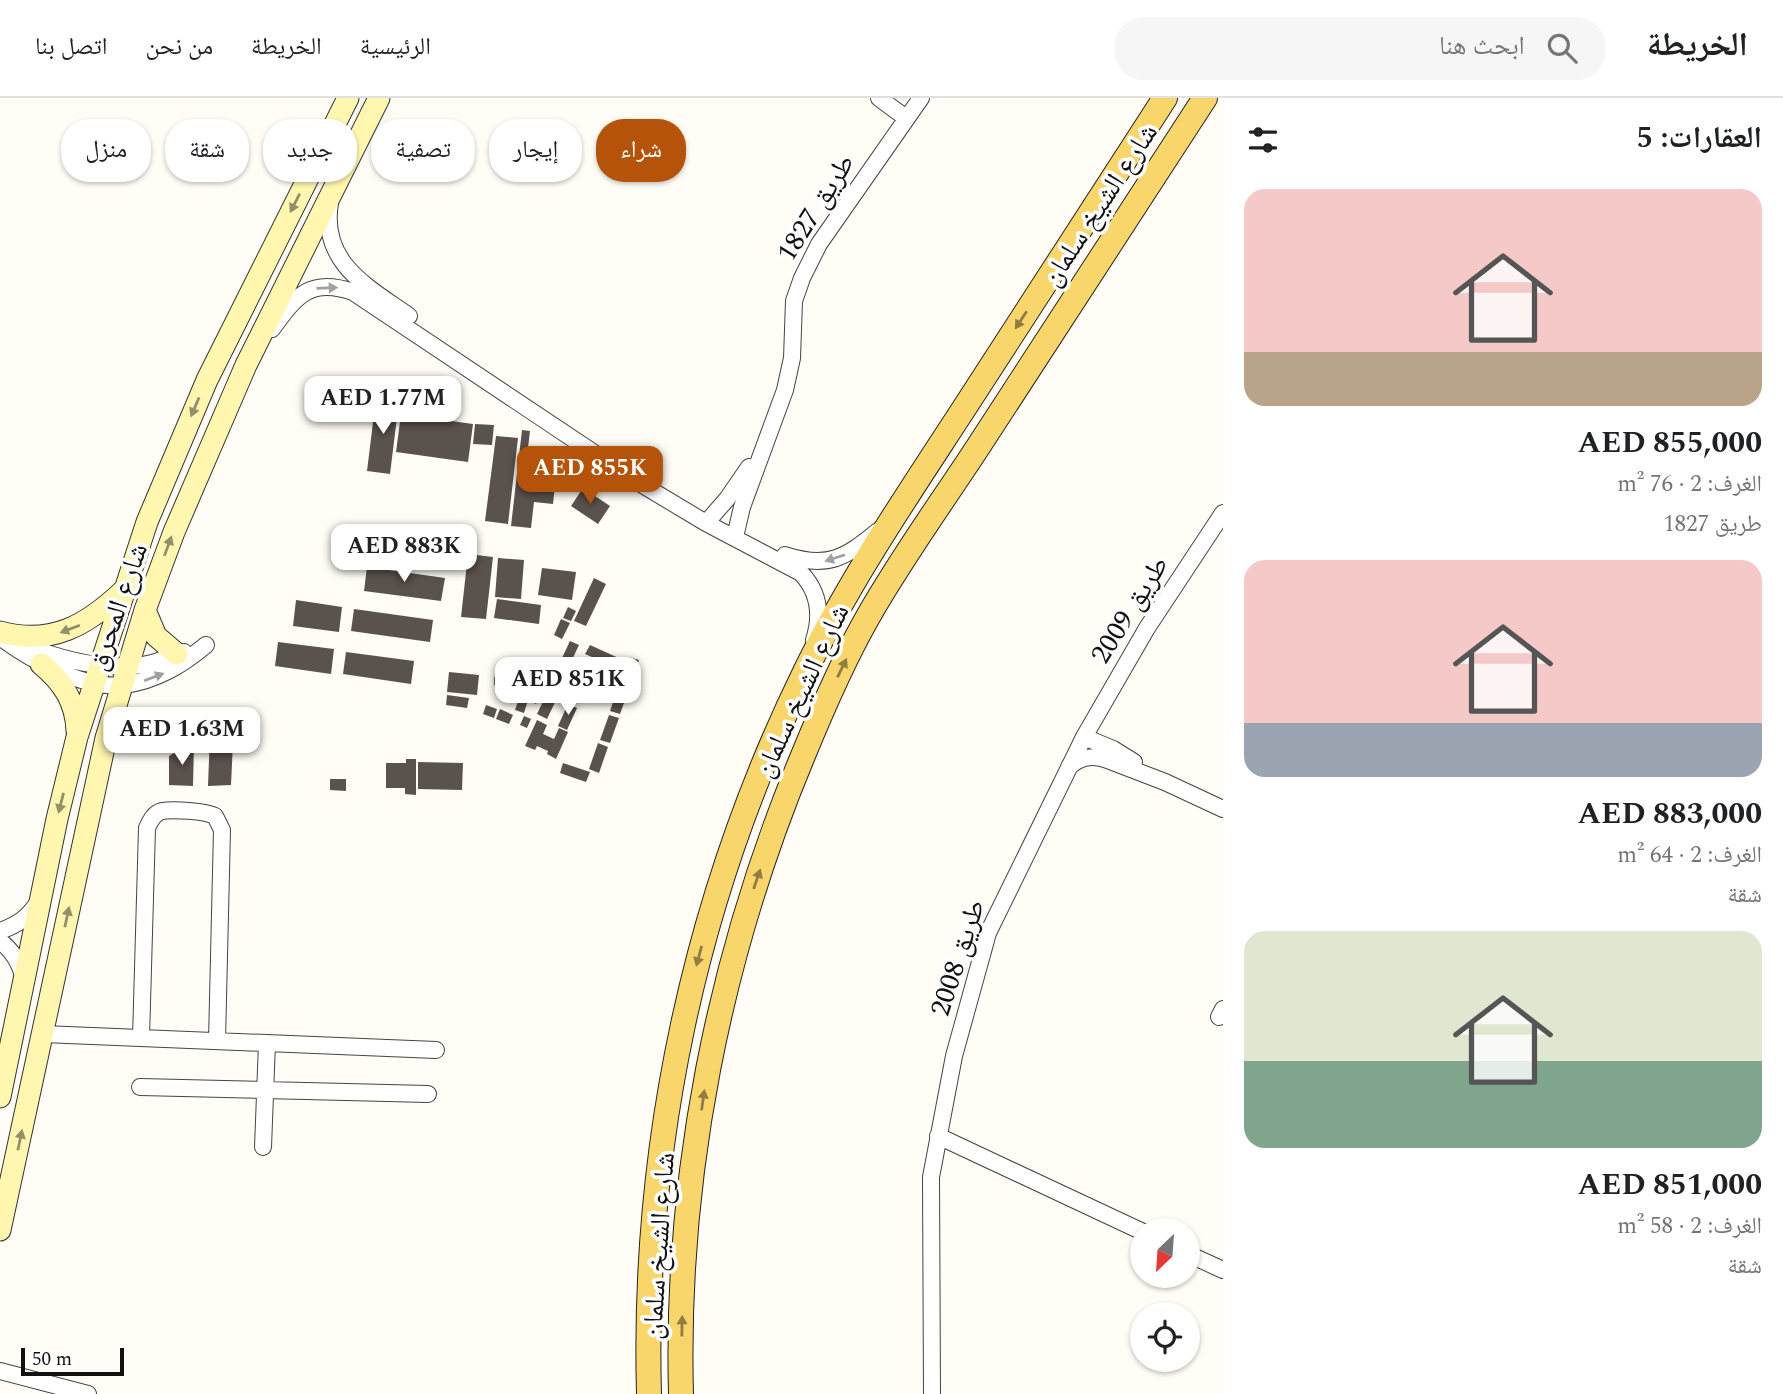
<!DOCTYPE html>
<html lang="ar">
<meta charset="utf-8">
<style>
body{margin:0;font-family:Spectral,"Noto Naskh Arabic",serif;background:#f6f6f6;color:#202124;direction:rtl;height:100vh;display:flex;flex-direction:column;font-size:26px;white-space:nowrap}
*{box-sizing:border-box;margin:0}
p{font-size:23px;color:#757577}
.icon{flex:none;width:38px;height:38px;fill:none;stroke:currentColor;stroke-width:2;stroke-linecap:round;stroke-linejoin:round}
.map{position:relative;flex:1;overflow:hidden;direction:ltr}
.drawer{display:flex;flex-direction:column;background:#fff;width:560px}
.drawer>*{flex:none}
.guide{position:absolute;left:21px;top:21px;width:665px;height:63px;direction:rtl;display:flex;gap:14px}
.needle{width:46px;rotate:205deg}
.fabs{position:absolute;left:1130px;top:1120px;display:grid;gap:14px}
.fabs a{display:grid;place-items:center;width:70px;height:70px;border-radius:50%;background:#fff;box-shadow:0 2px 5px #0004;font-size:35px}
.scale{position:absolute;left:21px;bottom:18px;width:103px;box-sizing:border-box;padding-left:7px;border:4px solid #111;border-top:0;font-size:19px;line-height:24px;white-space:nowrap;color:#111;-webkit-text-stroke:5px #fff;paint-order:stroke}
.price{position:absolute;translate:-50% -60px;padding:0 16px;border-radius:14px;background:#fff;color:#222;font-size:23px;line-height:46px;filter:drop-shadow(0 2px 4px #0008)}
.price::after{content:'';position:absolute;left:50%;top:42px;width:21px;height:16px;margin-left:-10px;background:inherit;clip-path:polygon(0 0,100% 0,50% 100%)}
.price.on{background:#b45309;color:#fff}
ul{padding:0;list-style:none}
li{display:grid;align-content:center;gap:14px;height:371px;padding:0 21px}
li span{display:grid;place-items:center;height:217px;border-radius:21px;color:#555}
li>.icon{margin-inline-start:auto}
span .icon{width:126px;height:126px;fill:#fffc;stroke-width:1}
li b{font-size:30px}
h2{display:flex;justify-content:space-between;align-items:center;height:84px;padding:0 21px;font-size:30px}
.chip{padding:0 24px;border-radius:28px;background:#fff;box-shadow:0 2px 5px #0004;font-size:24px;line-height:63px}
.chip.on{background:#b45309;color:#fff}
header{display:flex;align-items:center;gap:42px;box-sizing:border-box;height:98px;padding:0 35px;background:#fff;border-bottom:2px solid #e0e0e0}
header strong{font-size:33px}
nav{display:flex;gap:38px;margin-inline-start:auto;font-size:24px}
.search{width:490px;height:63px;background:#f6f6f6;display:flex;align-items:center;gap:18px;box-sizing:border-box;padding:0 24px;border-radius:28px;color:#757577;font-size:26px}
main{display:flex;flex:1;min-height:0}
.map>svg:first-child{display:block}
</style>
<header>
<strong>الخريطة</strong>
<div class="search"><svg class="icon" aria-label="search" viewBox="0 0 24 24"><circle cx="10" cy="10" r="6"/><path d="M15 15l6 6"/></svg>ابحث هنا</div>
<nav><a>الرئيسية</a><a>الخريطة</a><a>من نحن</a><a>اتصل بنا</a></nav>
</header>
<main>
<section class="drawer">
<h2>العقارات: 5<svg class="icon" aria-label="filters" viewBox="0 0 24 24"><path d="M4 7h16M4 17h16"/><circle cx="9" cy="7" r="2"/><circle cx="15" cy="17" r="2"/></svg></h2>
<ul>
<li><span style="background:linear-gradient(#f6c9c9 75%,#b9a48a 0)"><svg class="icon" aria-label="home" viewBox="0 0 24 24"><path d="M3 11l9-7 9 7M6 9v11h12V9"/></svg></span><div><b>AED 855,000</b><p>الغرف: 2 · 76 m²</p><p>طريق 1827</p></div></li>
<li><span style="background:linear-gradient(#f6c9c9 75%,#9aa5b1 0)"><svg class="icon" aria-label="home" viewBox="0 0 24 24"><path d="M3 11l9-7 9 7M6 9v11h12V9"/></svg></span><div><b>AED 883,000</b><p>الغرف: 2 · 64 m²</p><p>شقة</p></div></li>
<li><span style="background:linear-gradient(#dfe7d0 60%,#7fa58c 0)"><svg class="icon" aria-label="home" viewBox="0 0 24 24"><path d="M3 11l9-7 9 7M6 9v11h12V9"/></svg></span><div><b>AED 851,000</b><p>الغرف: 2 · 58 m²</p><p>شقة</p></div></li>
</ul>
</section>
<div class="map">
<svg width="1223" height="1296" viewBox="0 0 1223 1296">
<rect width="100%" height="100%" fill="#fffdf5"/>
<path fill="#5a524d" d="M 422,299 L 452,302 L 451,318 L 421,315 Z
M 376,300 L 399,303 L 390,376 L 367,373 Z
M 401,316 L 473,326 L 468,364 L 396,354 Z
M 475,326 L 494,327 L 492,347 L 473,346 Z
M 522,332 L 530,333 L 528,350 L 532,350 L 531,358 L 539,359 L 538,376 L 556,378 L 553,406 L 534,404 L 531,430 L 511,428 Z
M 496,338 L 518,340 L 508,426 L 485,423 Z
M 583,390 L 610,408 L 598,426 L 571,408 Z
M 468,456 L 493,459 L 486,521 L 461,519 Z
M 498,460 L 524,462 L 521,501 L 495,499 Z
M 367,469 L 445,480 L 441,503 L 364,493 Z
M 542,470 L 576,474 L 572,502 L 538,497 Z
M 594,480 L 606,486 L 586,528 L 574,523 Z
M 497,501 L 541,507 L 539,526 L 494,520 Z
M 296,502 L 342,509 L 339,534 L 293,528 Z
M 568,509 L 576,513 L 571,523 L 563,520 Z
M 354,511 L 433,522 L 430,544 L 351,533 Z
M 561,521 L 570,525 L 562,541 L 554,537 Z
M 570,543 L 579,547 L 571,564 L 562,560 Z
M 278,544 L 334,551 L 331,576 L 275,568 Z
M 590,547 L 623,562 L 619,571 L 585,556 Z
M 346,554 L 414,563 L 411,586 L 343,576 Z
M 629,559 L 639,562 L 630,588 L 620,584 Z
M 586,560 L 594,563 L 589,573 L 582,569 Z
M 561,563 L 571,567 L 560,592 L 550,588 Z
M 580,573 L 588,576 L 581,591 L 574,587 Z
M 449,574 L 479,577 L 477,597 L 447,594 Z
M 494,579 L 520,582 L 519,590 L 494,587 Z
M 619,587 L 629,591 L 620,616 L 610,613 Z
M 531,588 L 542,592 L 536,606 L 528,602 L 524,615 L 515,612 L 523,589 L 530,591 Z
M 573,590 L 581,594 L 576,606 L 567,602 Z
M 549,591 L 559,596 L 547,621 L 537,616 Z
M 447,597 L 469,600 L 467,610 L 446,607 Z
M 568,606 L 577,610 L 567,632 L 558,628 Z
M 486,607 L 497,611 L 494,620 L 483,616 Z
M 500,611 L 513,617 L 509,626 L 496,621 Z
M 609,617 L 619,620 L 610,645 L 600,642 Z
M 524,618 L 531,621 L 527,630 L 520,627 Z
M 537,622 L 547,627 L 543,636 L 554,641 L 559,630 L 568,634 L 556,661 L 547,656 L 548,653 L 537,648 L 535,652 L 525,648 Z
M 234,623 L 231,687 L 208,688 L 210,635 Z
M 194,644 L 193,688 L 169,687 L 169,658 Z
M 598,645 L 608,649 L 599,675 L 589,671 Z
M 406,661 L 416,661 L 416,697 L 405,696 L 405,690 L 386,690 L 386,665 L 406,665 Z
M 418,664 L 463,665 L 462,692 L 418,691 Z
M 563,665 L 590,674 L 586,684 L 560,675 Z
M 330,681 L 346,681 L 346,693 L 330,692 Z"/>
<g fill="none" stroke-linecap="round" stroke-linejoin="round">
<g stroke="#444" stroke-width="18">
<path id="minor" d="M 879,0 L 906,20
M 330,105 C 320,165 368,189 409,218
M 272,231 C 296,198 310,179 353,194 L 636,383 L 706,425 L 801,475 C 819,494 822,517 814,542
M 706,425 L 727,401 L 749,369
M 735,439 L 742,409 L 785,292 L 792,260 L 794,203 L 802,180 L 819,146 L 921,0
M 785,457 C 828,471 845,460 878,433
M 0,539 C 30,562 85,592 124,587 C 156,583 182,567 206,547
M 22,546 C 62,562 110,575 152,565 C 163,562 173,557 184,554
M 1084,639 L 1113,651 L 1134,664
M 1069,669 C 1080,659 1091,657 1105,661 L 1165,684 L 1223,711
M 0,833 C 17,827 28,820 38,804
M 0,843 C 13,853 19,864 24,880
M 1219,919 L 1223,911
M 43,936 L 436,952
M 141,940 L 147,730 C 150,723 154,715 162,713 C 173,711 205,713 215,718 L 222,732 L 217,943
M 140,989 L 428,996
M 938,1038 L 1143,1134
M 263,1049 L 267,945
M 1188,1156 L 1223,1172
M 0,1273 L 88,1296
M 932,1296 L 931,1079 L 954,958 L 988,835 L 1084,639 L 1147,530 L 1223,415"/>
</g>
<g stroke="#333" stroke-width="23">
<path id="secondary" d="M 145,512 L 156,538 L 177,556
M 0,534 C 52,548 87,527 123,493
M 41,566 C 63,584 76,604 77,633
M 0,999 L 57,721 L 77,639 L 147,424 L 207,282 L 348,0
M 0,1132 L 106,640 L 145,512 L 174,434 L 246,267 L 379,0"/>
</g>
<g stroke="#222" stroke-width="26">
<path id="primary" d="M 649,1296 C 642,1048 695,799 804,576 C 849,483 907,398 963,312 C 1030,208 1098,104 1165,0
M 681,1296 C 675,1079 719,859 802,660 C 822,611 843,562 869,517 C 902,459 942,404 978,349 C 1054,232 1130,116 1205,0"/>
</g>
<use href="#minor" stroke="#fff" stroke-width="16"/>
<use href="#secondary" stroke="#fff6b0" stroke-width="21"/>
<use href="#primary" stroke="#f9d66b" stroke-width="24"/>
</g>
<defs><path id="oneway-solid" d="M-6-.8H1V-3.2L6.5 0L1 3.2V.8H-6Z" transform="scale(1.75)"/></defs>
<g fill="#948f68">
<use href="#oneway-solid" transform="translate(295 105) rotate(117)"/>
<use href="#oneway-solid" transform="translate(195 309) rotate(113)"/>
<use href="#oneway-solid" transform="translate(168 448) rotate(-70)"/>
<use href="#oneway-solid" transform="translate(70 531) rotate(159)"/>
<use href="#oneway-solid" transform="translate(61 705) rotate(104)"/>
<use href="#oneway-solid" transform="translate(67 819) rotate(-78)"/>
<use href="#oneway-solid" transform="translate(20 1042) rotate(-78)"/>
</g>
<g fill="#a0a0a0">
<use href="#oneway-solid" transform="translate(327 190) rotate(-2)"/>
<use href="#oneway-solid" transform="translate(835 460) rotate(162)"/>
<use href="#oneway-solid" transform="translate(154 579) rotate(-21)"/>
</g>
<g fill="#917d42">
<use href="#oneway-solid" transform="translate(1021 222) rotate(123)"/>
<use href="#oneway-solid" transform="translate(842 570) rotate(-64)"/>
<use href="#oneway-solid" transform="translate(757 781) rotate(-71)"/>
<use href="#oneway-solid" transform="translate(699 858) rotate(105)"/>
<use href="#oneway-solid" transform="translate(703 1002) rotate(-82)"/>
<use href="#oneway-solid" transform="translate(682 1228) rotate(-89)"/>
</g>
<g text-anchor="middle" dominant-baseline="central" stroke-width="7" stroke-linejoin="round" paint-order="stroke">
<g font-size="28" fill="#111" stroke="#fff">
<text transform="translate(1100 107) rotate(-57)">شارع الشيخ سلمان</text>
<text transform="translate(816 110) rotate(-58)">طريق 1827</text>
<text transform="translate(118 509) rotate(-71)">شارع المحرق</text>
<text transform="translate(1130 512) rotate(-58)">طريق 2009</text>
<text transform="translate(802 593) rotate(-65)">شارع الشيخ سلمان</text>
<text transform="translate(958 860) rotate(-72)">طريق 2008</text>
<text transform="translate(659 1148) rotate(-86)">شارع الشيخ سلمان</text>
</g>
</g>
</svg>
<div class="fabs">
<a><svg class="needle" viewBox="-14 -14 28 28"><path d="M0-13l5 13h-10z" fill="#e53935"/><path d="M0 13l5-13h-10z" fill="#757577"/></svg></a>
<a><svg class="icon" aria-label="locate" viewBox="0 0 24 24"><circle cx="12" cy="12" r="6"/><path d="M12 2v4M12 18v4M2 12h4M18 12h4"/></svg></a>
</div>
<div class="scale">50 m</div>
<b class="price" style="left:383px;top:338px">AED 1.77M</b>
<b class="price on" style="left:590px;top:408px">AED 855K</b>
<b class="price" style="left:404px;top:486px">AED 883K</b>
<b class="price" style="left:568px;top:619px">AED 851K</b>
<b class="price" style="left:182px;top:669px">AED 1.63M</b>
<div class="guide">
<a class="chip on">شراء</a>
<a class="chip">إيجار</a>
<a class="chip">تصفية</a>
<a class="chip">جديد</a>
<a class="chip">شقة</a>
<a class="chip">منزل</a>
</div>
</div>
</main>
